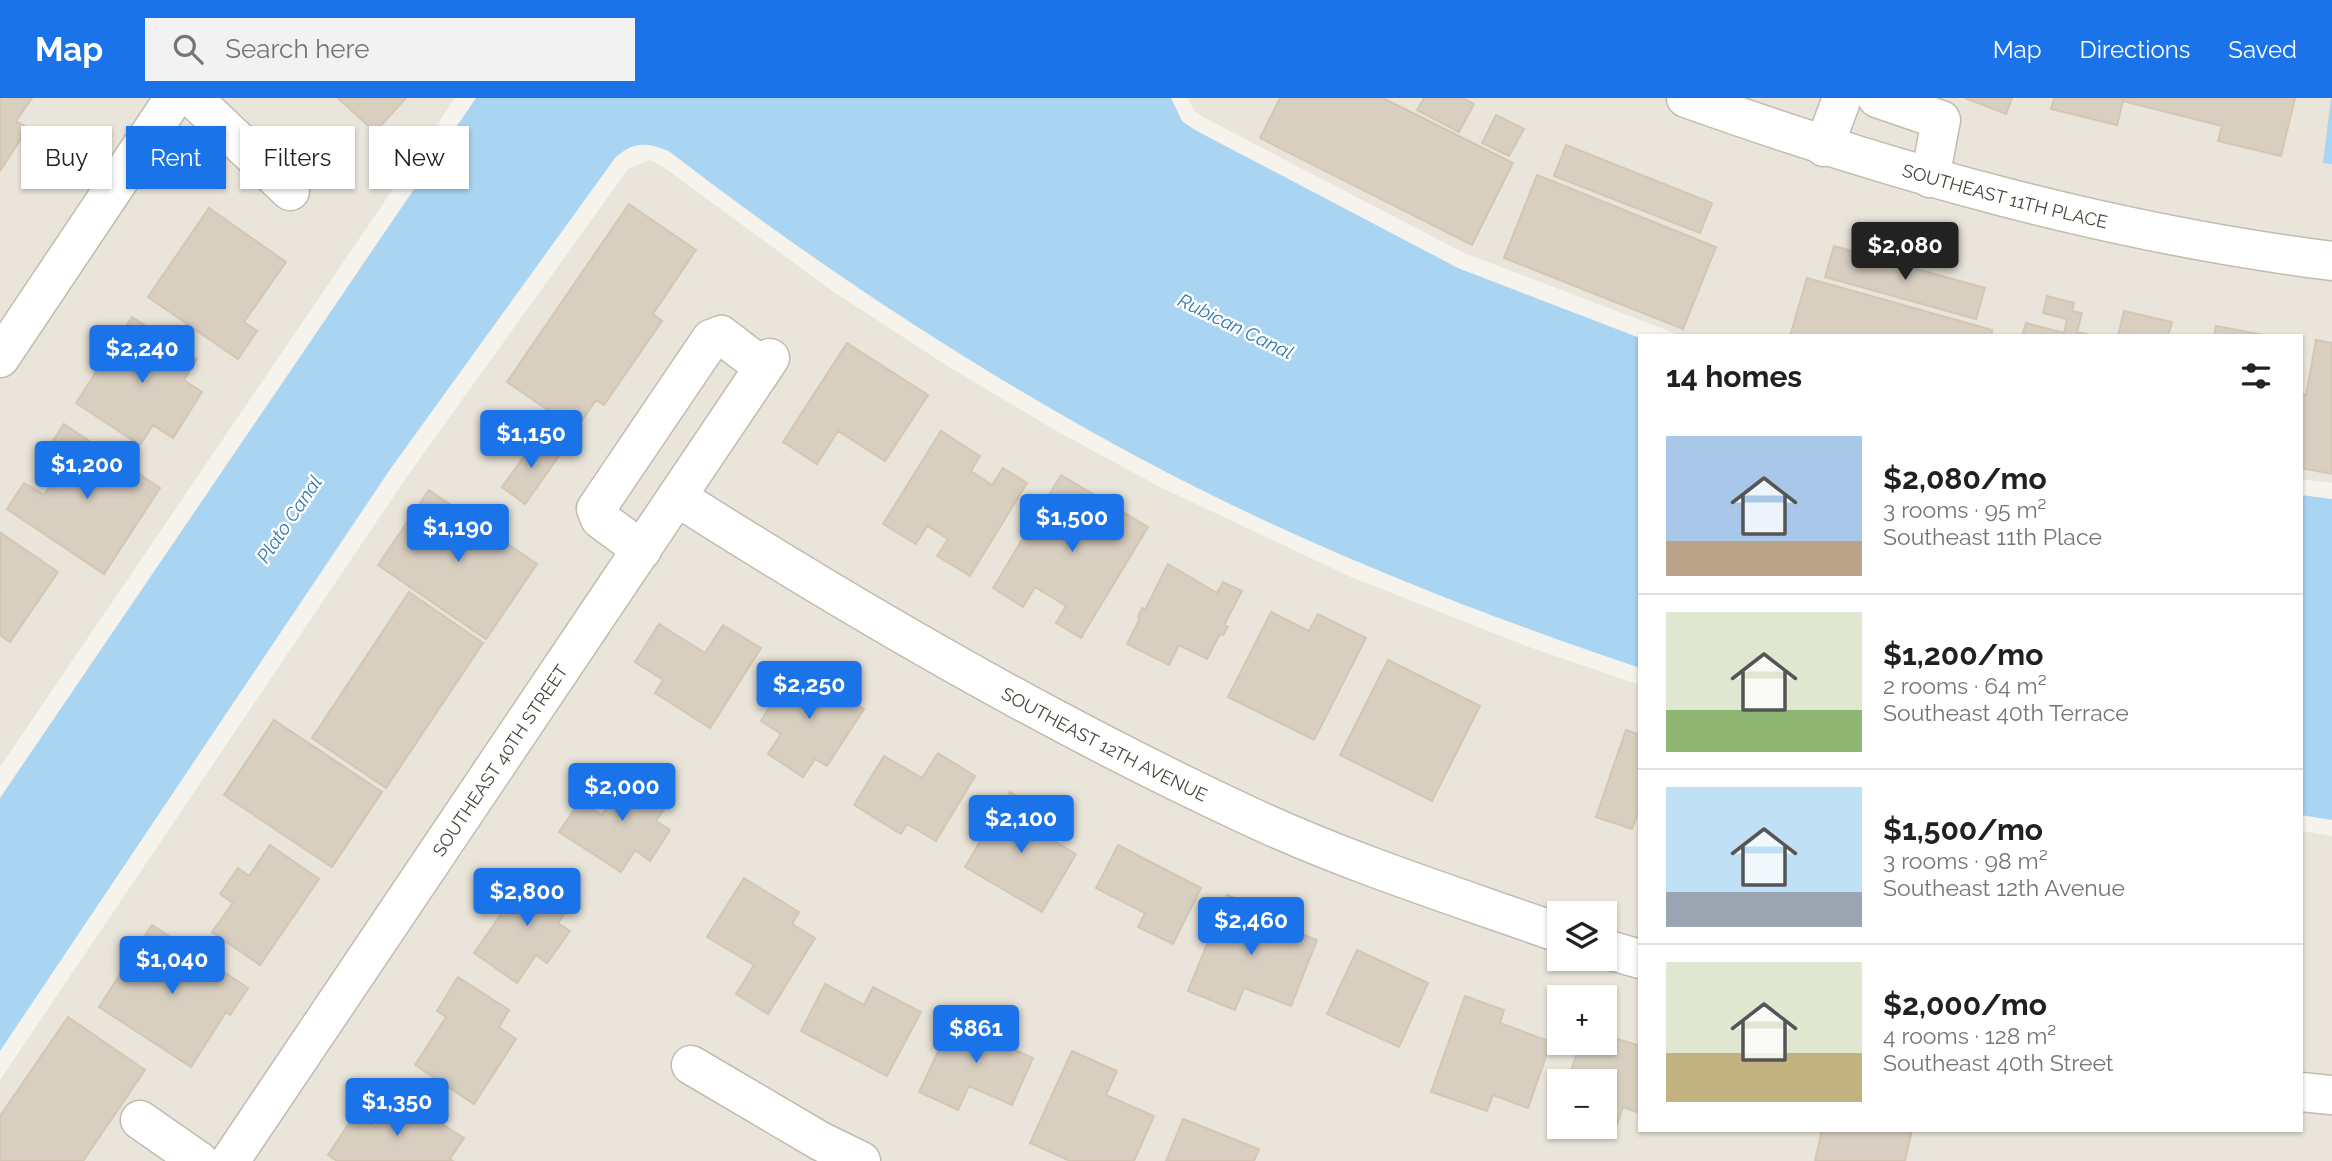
<!DOCTYPE html>
<meta charset="utf-8">
<style>
body{margin:0;font-family:Raleway,sans-serif;background:#f2f2f2;color:#202124;height:100vh;display:flex;flex-direction:column;font-size:26px;white-space:nowrap}
*{box-sizing:border-box;margin:0}
p{font-size:23px;color:#757577}
.icon{flex:none;width:38px;height:38px;fill:none;stroke:currentColor;stroke-width:2;stroke-linecap:round;stroke-linejoin:round}
.map{position:relative;flex:1;overflow:hidden}
.side{position:absolute;left:1638px;top:236px;width:665px;height:798px;display:flex;flex-direction:column;background:#fff;border-radius:0px;box-shadow:0 2px 5px #0004}
.side>*{flex:none}
.top-card{position:absolute;left:21px;top:28px;width:665px;height:63px;display:flex;gap:14px}
.fabs{position:absolute;left:1547px;top:803px;display:grid;gap:14px}
.fabs a{display:grid;place-items:center;width:70px;height:70px;border-radius:0px;background:#fff;box-shadow:0 2px 5px #0004;font-size:35px}
.price{position:absolute;translate:-50% -60px;padding:0 16px;border-radius:7px;background:#1a73e8;color:#fff;font-size:23px;line-height:46px;filter:drop-shadow(0 2px 4px #0008)}
.price::after{content:'';position:absolute;left:50%;top:42px;width:21px;height:16px;margin-left:-10px;background:inherit;clip-path:polygon(0 0,100% 0,50% 100%)}
.price.selected{background:#222;color:#fff}
ul{padding:0;list-style:none}
li{display:flex;align-items:center;gap:21px;height:175px;padding:0 28px}
li+li{border-top:2px solid #e0e0e0}
li span{display:grid;place-items:center;flex:none;width:196px;height:140px;border-radius:0px;color:#555}
li>.icon{margin-inline-start:auto}
span .icon{width:84px;height:84px;fill:#fffc;stroke-width:1}
li b{font-size:30px}
h2{display:flex;justify-content:space-between;align-items:center;height:84px;padding:0 28px;font-size:30px}
.pill{padding:0 24px;border-radius:0px;background:#fff;box-shadow:0 2px 5px #0004;font-size:24px;line-height:63px}
.pill.selected{background:#1a73e8;color:#fff}
header{display:flex;align-items:center;gap:42px;box-sizing:border-box;height:98px;padding:0 35px;background:#1a73e8;color:#fff}
header strong{font-size:33px}
nav{display:flex;gap:38px;margin-inline-start:auto;font-size:24px}
.search{width:490px;height:63px;background:#f2f2f2;display:flex;align-items:center;gap:18px;box-sizing:border-box;padding:0 24px;border-radius:0px;color:#757577;font-size:26px}
.map>svg:first-child{display:block}
</style>
<header>
<strong>Map</strong>
<div class="search"><svg class="icon" aria-label="search" viewBox="0 0 24 24"><circle cx="10" cy="10" r="6"/><path d="M15 15l6 6"/></svg>Search here</div>
<nav><a>Map</a><a>Directions</a><a>Saved</a></nav>
</header>
<div class="map">
<svg width="2332" height="1063" viewBox="0 0 2332 1063">
<rect width="100%" height="100%" fill="#f6f3ec"/>
<path fill="#eae5da" fill-rule="evenodd" d="M 0,0 L 455,0 L 0,669 Z
M 1188,0 L 2332,0 L 2332,385 L 2301,381 L 2301,238 L 1682,238 L 1464,155 L 1203,19 L 1194,13 Z
M 649,62 L 662,68 L 831,192 L 949,269 L 1055,332 L 1160,389 L 1351,479 L 1529,549 L 1640,587 L 1640,1032 L 2301,1032 L 2301,733 L 2332,738 L 2332,1063 L 0,1063 L 0,982 L 406,380 L 628,71 ZM 1559,816 L 1605,816 L 1605,861 L 1559,861 ZM 1559,900 L 1605,900 L 1605,945 L 1559,945 ZM 1559,984 L 1605,984 L 1605,1029 L 1559,1029 Z"/>
<path fill="#a9d4f2" d="M 476,0 L 1171,0 L 1182,23 L 1195,32 L 1458,170 L 1640,240 L 1640,570 C 1477,515 1316,452 1164,373 C 989,281 826,174 670,54 C 649,44 633,43 615,60 L 391,370 L 0,953 L 0,700 Z
M 2331,0 L 2332,0 L 2332,66 L 2323,65 Z
M 2301,397 L 2332,401 L 2332,722 L 2301,717 Z"/>
<path fill="#d8cfc1" stroke="#d3c7b4" stroke-width="2" d="M 0,0 L 32,0 L 16,23 L 28,30 L 0,73 Z
M 338,0 L 406,0 L 375,34 Z
M 1280,0 L 1383,0 L 1513,65 L 1472,147 L 1260,40 Z
M 1424,0 L 1463,0 L 1474,6 L 1459,34 L 1417,12 Z
M 1965,0 L 2012,0 L 2006,16 Z
M 2054,0 L 2295,0 L 2281,58 L 2218,43 L 2222,28 L 2123,3 L 2117,27 L 2051,11 Z
M 1496,17 L 1524,31 L 1509,58 L 1482,45 Z
M 1566,47 L 1712,105 L 1700,135 L 1554,78 Z
M 1537,77 L 1716,149 L 1683,231 L 1504,160 Z
M 629,106 L 696,152 L 653,216 L 662,223 L 604,307 L 596,302 L 576,331 L 507,284 Z
M 209,110 L 286,164 L 244,224 L 257,233 L 238,261 L 148,199 Z
M 1834,148 L 1985,190 L 1976,221 L 1825,179 Z
M 1807,180 L 1992,232 L 1991,238 L 1790,238 Z
M 2047,198 L 2074,205 L 2072,213 L 2082,215 L 2077,234 L 2095,238 L 2022,238 L 2026,225 L 2064,235 L 2067,221 L 2043,215 Z
M 2124,213 L 2172,224 L 2168,238 L 2118,238 Z
M 132,219 L 197,261 L 184,282 L 202,294 L 173,340 L 153,327 L 140,347 L 76,305 Z
M 2216,228 L 2269,238 L 2214,238 Z
M 2316,242 L 2332,245 L 2332,376 L 2301,370 L 2301,296 L 2306,297 Z
M 847,245 L 928,297 L 885,363 L 838,333 L 817,366 L 783,344 Z
M 64,326 L 160,390 L 104,476 L 7,411 L 24,385 L 44,397 L 64,367 L 45,355 Z
M 941,333 L 980,358 L 971,373 L 992,387 L 1003,370 L 1027,385 L 970,478 L 937,458 L 948,441 L 927,428 L 916,446 L 883,426 Z
M 538,339 L 561,355 L 525,406 L 502,389 Z
M 1061,377 L 1148,429 L 1081,540 L 1056,525 L 1066,508 L 1035,489 L 1023,509 L 993,490 Z
M 429,392 L 537,466 L 486,541 L 378,467 Z
M 1,435 L 58,474 L 10,544 L 0,537 Z
M 1168,466 L 1217,495 L 1223,484 L 1242,493 L 1224,527 L 1228,529 L 1223,537 L 1220,536 L 1207,561 L 1179,547 L 1169,567 L 1127,546 L 1140,520 L 1138,519 L 1142,510 L 1145,512 Z
M 409,494 L 483,545 L 386,690 L 312,640 Z
M 1271,514 L 1309,533 L 1318,516 L 1366,540 L 1314,642 L 1228,599 Z
M 659,526 L 705,555 L 723,527 L 761,550 L 710,630 L 655,595 L 663,582 L 635,564 Z
M 1388,562 L 1480,608 L 1432,703 L 1340,657 Z
M 796,567 L 864,611 L 827,668 L 815,661 L 803,679 L 768,656 L 781,636 L 761,623 Z
M 274,622 L 382,694 L 332,769 L 224,697 Z
M 1626,632 L 1640,637 L 1640,709 L 1632,731 L 1596,719 Z
M 938,655 L 975,678 L 936,743 L 907,726 L 901,736 L 854,707 L 884,658 L 922,680 Z
M 632,671 L 673,698 L 656,723 L 670,732 L 650,763 L 635,752 L 621,774 L 559,734 L 580,703 L 602,717 Z
M 1010,694 L 1044,713 L 1033,731 L 1076,756 L 1042,814 L 965,769 Z
M 270,747 L 319,781 L 260,867 L 212,834 L 233,805 L 220,796 L 238,770 L 249,778 Z
M 1118,747 L 1201,790 L 1173,846 L 1138,829 L 1145,815 L 1096,790 Z
M 532,772 L 575,801 L 558,825 L 570,833 L 547,865 L 536,857 L 517,885 L 474,855 Z
M 744,780 L 799,814 L 792,826 L 815,840 L 768,916 L 736,896 L 754,867 L 707,839 Z
M 1227,797 L 1274,815 L 1270,824 L 1317,842 L 1291,908 L 1244,890 L 1235,912 L 1188,893 Z
M 152,827 L 248,890 L 230,917 L 226,914 L 191,969 L 99,909 Z
M 1357,852 L 1428,885 L 1399,949 L 1327,916 Z
M 458,879 L 509,912 L 499,929 L 516,941 L 474,1006 L 415,967 L 446,919 L 437,913 Z
M 825,886 L 864,907 L 873,889 L 921,914 L 887,978 L 801,933 Z
M 1465,898 L 1504,912 L 1500,925 L 1551,944 L 1528,1010 L 1493,997 L 1487,1013 L 1431,994 Z
M 983,918 L 1013,932 L 1006,948 L 1033,960 L 1012,1007 L 969,988 L 958,1012 L 919,994 L 953,922 L 976,933 Z
M 68,919 L 145,972 L 83,1063 L 0,1063 L 0,1018 Z
M 1605,937 L 1640,948 L 1640,1015 L 1623,1009 L 1614,1035 L 1597,1029 L 1605,1029 L 1605,984 L 1568,982 L 1580,945 L 1605,945 Z
M 1072,953 L 1117,973 L 1106,997 L 1154,1018 L 1134,1063 L 1070,1063 L 1030,1045 Z
M 397,997 L 464,1040 L 450,1061 L 453,1063 L 337,1063 L 328,1057 L 355,1016 L 376,1029 Z
M 1183,1021 L 1259,1051 L 1254,1063 L 1166,1063 Z
M 1822,1032 L 1912,1032 L 1905,1063 L 1815,1063 Z"/>
<g fill="none" stroke-linecap="round" stroke-linejoin="round">
<g stroke="#c2bbae" stroke-width="41">
<g id="minor">
<path d="M 193,0 L 290,93"/>
<path id="s1" d="M 1686,0 C 1896,75 2110,135 2332,163"/>
<path d="M 1877,0 L 1941,22 L 1930,80"/>
<path d="M 1824,49 L 1842,0"/>
<path d="M 0,260 L 174,0"/>
<path id="s2" d="M 677,399 C 861,516 1049,625 1247,717 C 1347,764 1455,798 1559,835"/>
<path d="M 642,452 L 600,421 L 596,411 L 711,241 L 721,237 L 763,269"/>
<path d="M 1605,851 L 1640,861"/>
<path d="M 691,967 L 820,1043 L 861,1063"/>
<path d="M 2301,994 L 2332,997"/>
<path d="M 140,1022 L 199,1063"/>
<path id="s3" d="M 230,1063 L 770,260"/>
</g>
</g>
<use href="#minor" stroke="#fff" stroke-width="38"/>
</g>
<g text-anchor="middle" dominant-baseline="central" stroke-width="5" stroke-linejoin="round" paint-order="stroke">
<g font-size="18" fill="#4b4439" stroke="#fff">
<text stroke="none"><textPath href="#s1" startOffset="334">SOUTHEAST 11TH PLACE</textPath></text>
<text stroke="none"><textPath href="#s2" startOffset="494">SOUTHEAST 12TH AVENUE</textPath></text>
<text stroke="none"><textPath href="#s3" startOffset="483">SOUTHEAST 40TH STREET</textPath></text>
</g>
<g font-size="19" font-style="italic" fill="#2e7ab2" stroke="#fff">
<text transform="translate(1236 228) rotate(26)">Rubican Canal</text>
<text transform="translate(289 421) rotate(-56)">Plato Canal</text>
</g>
</g>
</svg>
<div class="fabs">
<a><svg class="icon" aria-label="layers" viewBox="0 0 24 24"><path d="M12 4l9 5-9 5-9-5zM3 14l9 5 9-5"/></svg></a>
<a>+</a>
<a>−</a>
</div>
<b class="price selected" style="left:1905px;top:184px">$2,080</b>
<b class="price" style="left:142px;top:287px">$2,240</b>
<b class="price" style="left:531px;top:372px">$1,150</b>
<b class="price" style="left:87px;top:403px">$1,200</b>
<b class="price" style="left:1072px;top:456px">$1,500</b>
<b class="price" style="left:458px;top:466px">$1,190</b>
<b class="price" style="left:809px;top:623px">$2,250</b>
<b class="price" style="left:622px;top:725px">$2,000</b>
<b class="price" style="left:1021px;top:757px">$2,100</b>
<b class="price" style="left:527px;top:830px">$2,800</b>
<b class="price" style="left:1251px;top:859px">$2,460</b>
<b class="price" style="left:172px;top:898px">$1,040</b>
<b class="price" style="left:976px;top:967px">$861</b>
<b class="price" style="left:397px;top:1040px">$1,350</b>
<div class="top-card">
<a class="pill">Buy</a>
<a class="pill selected">Rent</a>
<a class="pill">Filters</a>
<a class="pill">New</a>
</div>
<section class="side">
<h2>14 homes<svg class="icon" aria-label="filters" viewBox="0 0 24 24"><path d="M4 7h16M4 17h16"/><circle cx="9" cy="7" r="2"/><circle cx="15" cy="17" r="2"/></svg></h2>
<ul>
<li><span style="background:linear-gradient(#a9c7e8 75%,#b9a48a 0)"><svg class="icon" aria-label="home" viewBox="0 0 24 24"><path d="M3 11l9-7 9 7M6 9v11h12V9"/></svg></span><div><b>$2,080/mo</b><p>3 rooms · 95 m²</p><p>Southeast 11th Place</p></div></li>
<li><span style="background:linear-gradient(#dfe7d0 70%,#8fb573 0)"><svg class="icon" aria-label="home" viewBox="0 0 24 24"><path d="M3 11l9-7 9 7M6 9v11h12V9"/></svg></span><div><b>$1,200/mo</b><p>2 rooms · 64 m²</p><p>Southeast 40th Terrace</p></div></li>
<li><span style="background:linear-gradient(#bfe0f5 75%,#9aa5b1 0)"><svg class="icon" aria-label="home" viewBox="0 0 24 24"><path d="M3 11l9-7 9 7M6 9v11h12V9"/></svg></span><div><b>$1,500/mo</b><p>3 rooms · 98 m²</p><p>Southeast 12th Avenue</p></div></li>
<li><span style="background:linear-gradient(#dfe7d0 65%,#c2b280 0)"><svg class="icon" aria-label="home" viewBox="0 0 24 24"><path d="M3 11l9-7 9 7M6 9v11h12V9"/></svg></span><div><b>$2,000/mo</b><p>4 rooms · 128 m²</p><p>Southeast 40th Street</p></div></li>
</ul>
</section>
</div>
